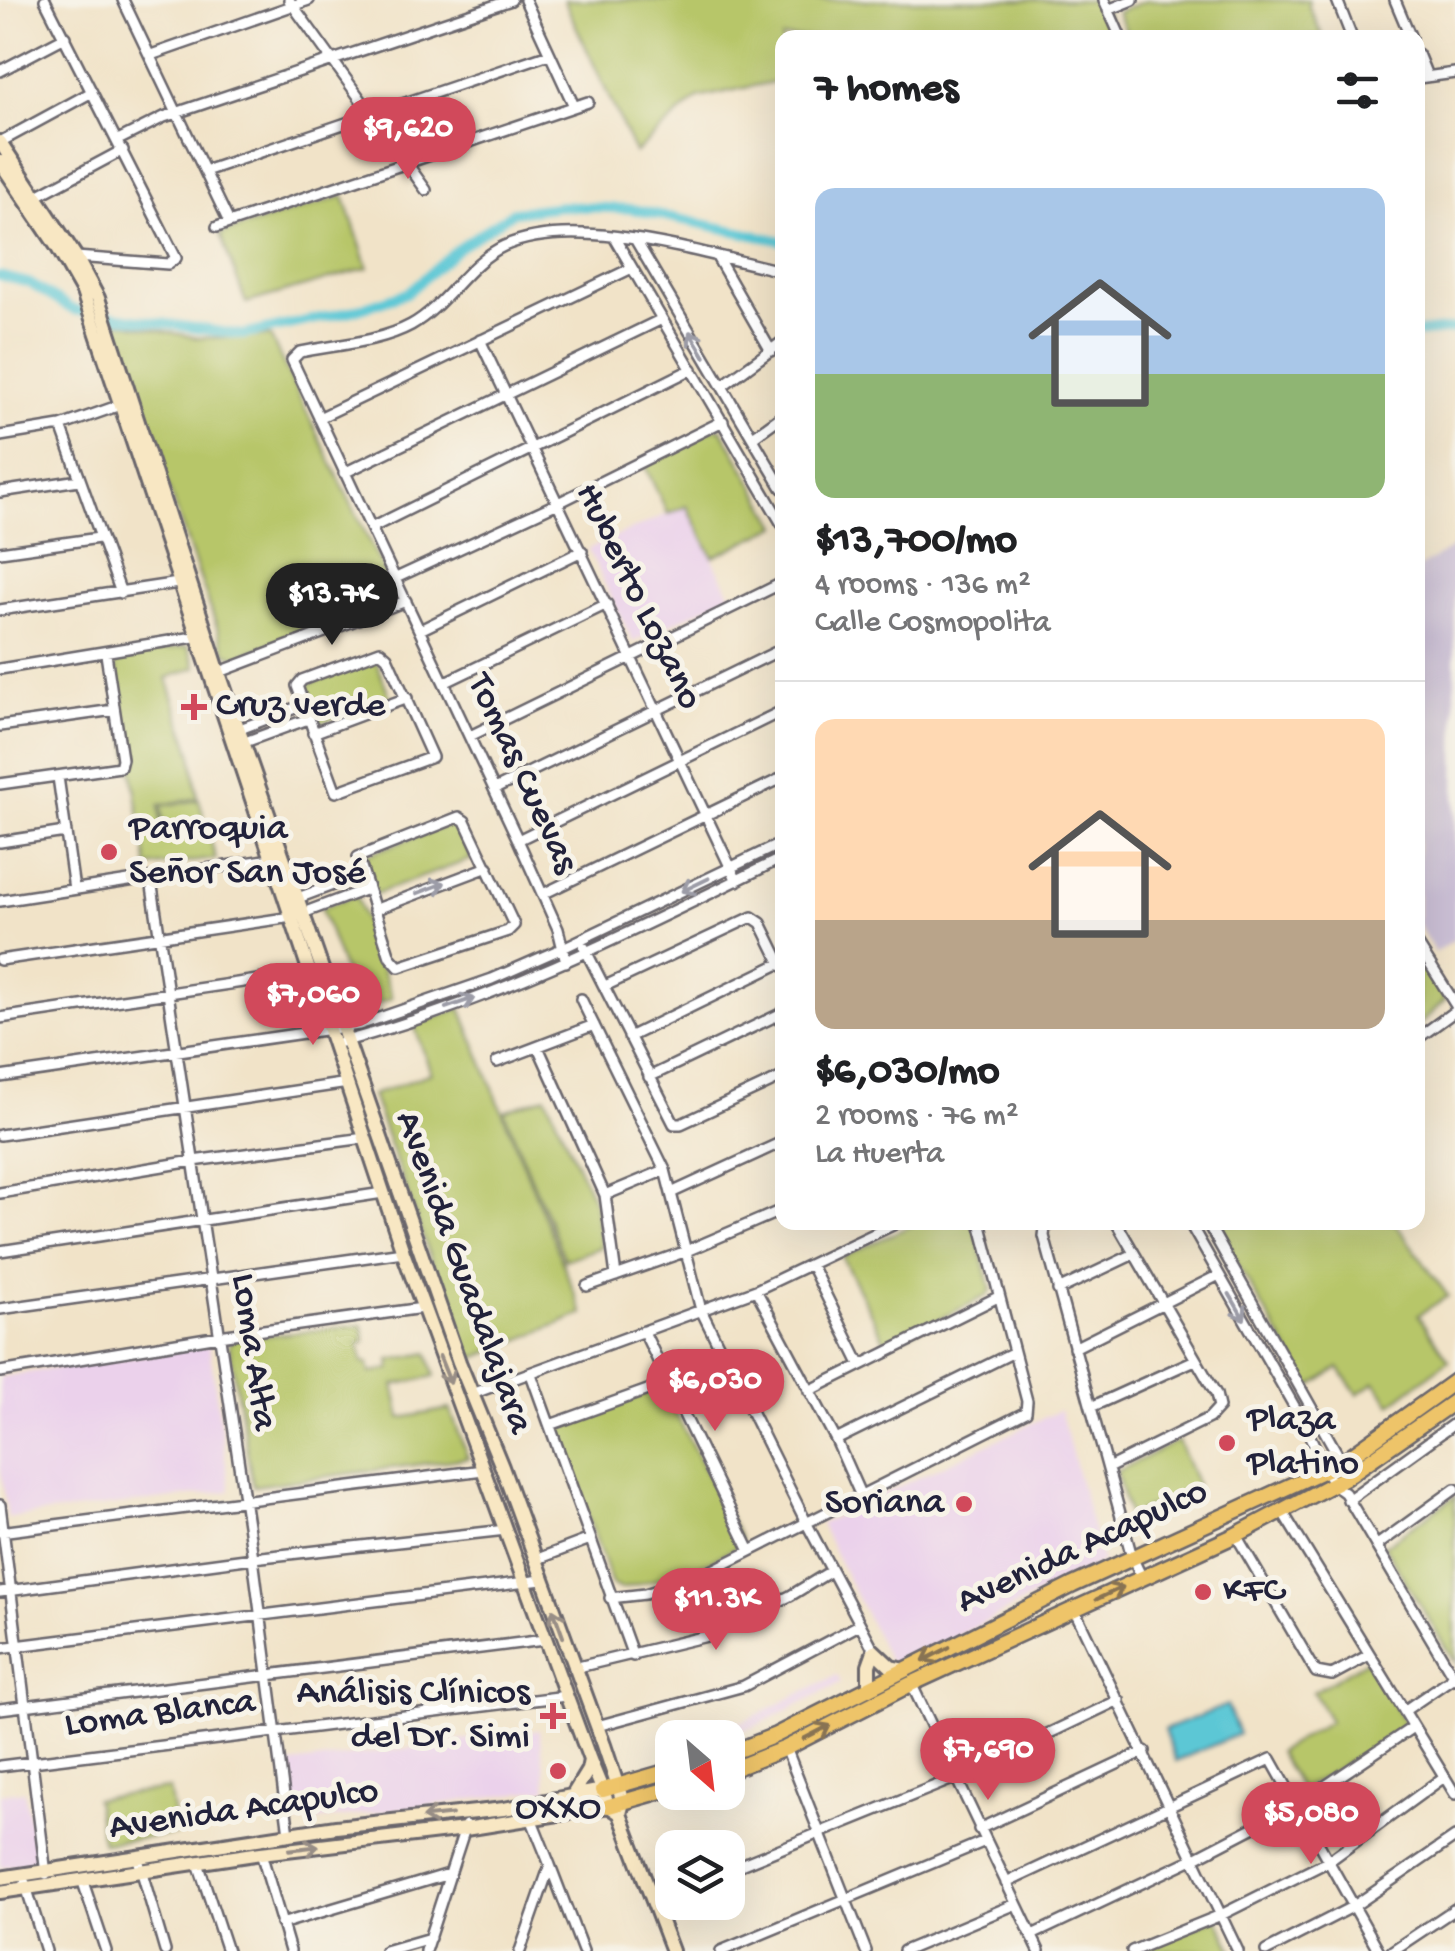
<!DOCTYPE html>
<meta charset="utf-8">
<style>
body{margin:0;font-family:"Gochi Hand",sans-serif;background:#f2f2f2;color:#202124;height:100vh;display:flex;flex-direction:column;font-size:38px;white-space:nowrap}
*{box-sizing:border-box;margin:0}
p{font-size:32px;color:#757577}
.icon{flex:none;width:55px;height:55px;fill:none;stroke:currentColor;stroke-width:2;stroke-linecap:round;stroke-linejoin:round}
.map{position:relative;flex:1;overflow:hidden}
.sheet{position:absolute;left:775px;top:30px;width:650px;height:1200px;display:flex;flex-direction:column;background:#fff;border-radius:20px;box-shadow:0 10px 40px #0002}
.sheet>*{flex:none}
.needle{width:65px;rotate:152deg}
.tools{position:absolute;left:655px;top:1720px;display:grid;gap:20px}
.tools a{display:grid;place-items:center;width:90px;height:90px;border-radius:20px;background:#fff;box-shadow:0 10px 40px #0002;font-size:50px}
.price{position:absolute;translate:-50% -85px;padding:0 22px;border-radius:35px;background:#d1495b;color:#fff;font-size:32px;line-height:65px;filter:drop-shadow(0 2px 5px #0008)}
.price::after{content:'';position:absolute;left:50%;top:60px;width:30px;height:22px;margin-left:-15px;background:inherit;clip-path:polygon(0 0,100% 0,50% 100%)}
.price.current{background:#222;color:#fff}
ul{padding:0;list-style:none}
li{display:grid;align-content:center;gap:20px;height:530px;padding:0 40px}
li+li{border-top:2px solid #e0e0e0}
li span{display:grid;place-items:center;height:310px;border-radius:20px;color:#555}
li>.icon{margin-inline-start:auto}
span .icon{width:180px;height:180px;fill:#fffc;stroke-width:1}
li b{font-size:42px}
h2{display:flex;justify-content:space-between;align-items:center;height:120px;padding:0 40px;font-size:42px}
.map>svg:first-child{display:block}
</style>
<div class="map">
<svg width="1455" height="1951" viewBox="0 0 1455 1951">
<rect width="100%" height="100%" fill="#f7f3e8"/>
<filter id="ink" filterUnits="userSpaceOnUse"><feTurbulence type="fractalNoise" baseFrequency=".01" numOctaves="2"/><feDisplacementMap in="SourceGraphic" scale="20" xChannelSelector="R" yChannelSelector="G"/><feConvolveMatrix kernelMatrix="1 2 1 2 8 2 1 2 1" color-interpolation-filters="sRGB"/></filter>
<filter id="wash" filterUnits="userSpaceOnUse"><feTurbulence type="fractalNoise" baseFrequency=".0048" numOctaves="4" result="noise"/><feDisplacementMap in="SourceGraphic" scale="40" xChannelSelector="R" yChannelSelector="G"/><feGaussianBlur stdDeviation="2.25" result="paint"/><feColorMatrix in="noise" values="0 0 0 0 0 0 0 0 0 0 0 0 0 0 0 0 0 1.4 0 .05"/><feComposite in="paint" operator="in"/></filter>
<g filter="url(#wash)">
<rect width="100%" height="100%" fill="#f1e3c8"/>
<path fill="#ebd1eb" d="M 686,506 L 731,595 L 633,642 L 588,549 Z
M 209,1345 L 230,1491 L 8,1518 L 0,1465 L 0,1377 Z
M 1060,1410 L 1102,1562 L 893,1669 L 820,1524 Z
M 837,1675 L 841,1683 L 754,1727 L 716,1737 L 684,1737 L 746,1720 Z
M 539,1730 L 547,1789 L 293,1824 L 285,1765 Z
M 24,1791 L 38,1864 L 0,1867 L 0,1794 Z"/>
<path fill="#cbbfd5" d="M 1455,546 L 1455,939 L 1435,953 L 1418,924 L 1418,568 Z"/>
<path fill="#b7c669" stroke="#6c7452" stroke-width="2.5" d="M 564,0 L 1100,0 L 1117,37 L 782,38 L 782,80 L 698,98 L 635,153 Z
M 1147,0 L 1309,0 L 1308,5 L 1323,37 L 1129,37 L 1117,12 Z
M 344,196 L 368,268 L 246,303 L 220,234 Z
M 110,320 L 199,338 L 270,336 L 393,590 L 389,599 L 237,657 L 226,653 Z
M 721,428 L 778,526 L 713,557 L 687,506 L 668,514 L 644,464 L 712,429 Z
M 188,646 L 196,667 L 167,678 L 192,755 L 198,798 L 159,805 L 161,826 L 164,826 L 161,806 L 199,800 L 216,859 L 148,867 L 114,658 Z
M 375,659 L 390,697 L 319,724 L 303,686 Z
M 456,822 L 472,859 L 375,894 L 360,857 Z
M 356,895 L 392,998 L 358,1011 L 321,908 Z
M 1418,953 L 1445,1000 L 1418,1026 Z
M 461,1008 L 583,1314 L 467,1361 L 372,1095 L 431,1073 L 414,1025 Z
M 546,1096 L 595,1204 L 601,1247 L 565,1260 L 504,1111 Z
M 916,1223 L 974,1223 L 991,1289 L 988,1295 L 887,1345 L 842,1257 Z
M 1213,1223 L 1395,1223 L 1448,1296 L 1418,1315 L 1449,1360 L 1391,1404 L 1375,1382 L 1358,1394 L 1339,1368 L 1310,1387 Z
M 362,1325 L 365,1342 L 359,1344 L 363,1363 L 368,1363 L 370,1373 L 391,1369 L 390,1360 L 428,1353 L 435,1376 L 394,1385 L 401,1418 L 450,1409 L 468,1458 L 253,1486 L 229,1344 L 235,1339 Z
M 662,1387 L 741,1540 L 736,1547 L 691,1570 L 621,1589 L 612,1585 L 557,1429 Z
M 1178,1441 L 1197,1485 L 1129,1516 L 1116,1472 Z
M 1455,1496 L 1455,1663 L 1384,1546 Z
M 1367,1660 L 1407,1727 L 1301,1790 L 1278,1752 L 1330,1721 L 1313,1692 Z
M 169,1789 L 177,1834 L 102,1843 L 95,1799 Z
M 1216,1916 L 1234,1951 L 1142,1951 Z"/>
<path fill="#5cc7d5" stroke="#3f7488" stroke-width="2.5" d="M 1227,1705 L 1239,1734 L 1176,1761 L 1164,1730 Z"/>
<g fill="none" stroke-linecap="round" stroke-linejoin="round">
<path stroke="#5cc7d5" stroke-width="10" d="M 0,276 L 29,283 L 73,310 L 243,335 L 352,311 L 407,293 L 460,247 L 513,212 L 561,206 L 632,209 L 782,241
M 1418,333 L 1455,329"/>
</g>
</g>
<g filter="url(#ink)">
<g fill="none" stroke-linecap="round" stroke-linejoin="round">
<g stroke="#6a666c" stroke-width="14">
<path id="minor" d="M 45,0 L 176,258 L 168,264 L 76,257
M 123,0 L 229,222
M 289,0 L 426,190
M 525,0 L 574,106
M 1104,0 L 1121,38
M 1337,0 L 1352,38
M 1395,0 L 1411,38
M 1108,10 L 1133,0
M 1418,54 L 1427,76
M 151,55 L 309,0
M 0,71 L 65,37
M 1418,78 L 1455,73
M 118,140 L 164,117 L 511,0
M 0,142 L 92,92
M 205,171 L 549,54
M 37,196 L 123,150
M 217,227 L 588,102
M 614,237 L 782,524
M 635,239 L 782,488
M 717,257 L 771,351
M 480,340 L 737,881
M 722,386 L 782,342
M 319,418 L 632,268
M 61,426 L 121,593
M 0,436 L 61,426 L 123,404
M 753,437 L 782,416
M 344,473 L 662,319
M 0,492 L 79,480
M 371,528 L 692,369
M 0,552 L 99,538
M 396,578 L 558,503 L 723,421
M 0,610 L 185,582
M 420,630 L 582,551
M 380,651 L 387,657 L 432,757 L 336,792 L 297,686 L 302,680 Z
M 0,669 L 200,636
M 217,673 L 406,601
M 446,682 L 607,604
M 0,726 L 114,710
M 240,729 L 303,705
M 313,733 L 407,698
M 470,736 L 782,583
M 245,742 L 308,719
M 58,777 L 74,889
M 0,784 L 120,767 L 122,759 L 106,654
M 495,789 L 782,649
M 459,817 L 465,821 L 514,925 L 508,931 L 399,967 L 390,957 L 358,857 Z
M 518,840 L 782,711
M 0,842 L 65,832
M 151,880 L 253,1558 L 289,1834
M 543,894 L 782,778
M 298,898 L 362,874
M 0,901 L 277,858
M 374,910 L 488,867
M 303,913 L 367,889
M 1418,945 L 1455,1004
M 584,947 L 674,1124 L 681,1124 L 782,1077
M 0,960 L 292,917
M 566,962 L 558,929 L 518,840 L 292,360 L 300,352 C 335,345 380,342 411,325 C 447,305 467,263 504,246 C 577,213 707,255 782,271
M 605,986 L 752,917 L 761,923 L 782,966
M 581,999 L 665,1170 L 701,1310 L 807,1524 L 876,1654
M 0,1018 L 311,972
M 629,1037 L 781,963
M 1418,1038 L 1455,1011
M 342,1042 C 496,1001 640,928 782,858
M 538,1047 L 605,1195 L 616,1276
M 497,1062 L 594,1025
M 0,1077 L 359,1025 L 492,979 L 563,948 L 782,843
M 649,1077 L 782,1013
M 0,1135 L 348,1083
M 0,1193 L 193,1161 L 365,1138
M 671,1193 L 782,1142
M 605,1195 L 665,1170
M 1055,1222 L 1045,1228 L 1044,1236 L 1132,1557 L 1142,1578
M 1189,1222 L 1302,1420 L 1333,1484 L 1345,1493 L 1455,1679
M 1207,1222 L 1343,1464
M 0,1251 L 383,1193
M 811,1265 L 860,1364
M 587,1286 L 684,1252 L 782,1210
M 756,1290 L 836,1440 L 860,1494
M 1058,1290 L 1134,1254
M 0,1309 L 403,1252
M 644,1332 L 750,1551
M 1074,1348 L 1219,1275
M 0,1372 L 219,1336 L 423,1308
M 531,1374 L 633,1656
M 809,1391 L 998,1297
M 472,1394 L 756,1290 L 899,1222
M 1091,1407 L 1195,1360
M 550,1425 L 667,1383
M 836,1440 L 1014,1352
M 1108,1468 L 1209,1418 L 1219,1407 L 1216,1394 L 1116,1222
M 1348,1500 L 1455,1423
M 0,1505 L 46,1874
M 1282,1511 L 1455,1794
M 0,1532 L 483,1470
M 1236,1535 L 1316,1672 L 1332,1675 L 1369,1655
M 1376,1546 L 1455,1489
M 535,1560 L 590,1539
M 0,1592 L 253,1558 L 506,1530
M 610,1598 L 645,1594 L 701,1576 L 1026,1412 L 1027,1401 L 980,1222
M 1074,1609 L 1238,1951
M 0,1648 L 542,1580
M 574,1668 L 707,1636 L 790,1596 L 831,1571
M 911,1683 L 1039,1951
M 0,1709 L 544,1640
M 1404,1711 L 1455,1676
M 597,1726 L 744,1686 L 859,1625
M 786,1748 L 866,1951
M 0,1766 L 566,1696
M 979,1829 L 1145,1751
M 261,1853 L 290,1951
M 138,1859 L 165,1951
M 198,1863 L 227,1951
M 550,1865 L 583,1951
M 728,1870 L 955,1778 L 1119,1700
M 83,1882 L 106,1951
M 25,1883 L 46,1951
M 1006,1883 L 1271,1759 L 1379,1951
M 653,1902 L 672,1893
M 281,1924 L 449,1874
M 1032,1935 L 1195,1858 L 1297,1805 L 1413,1727
M 385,1951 L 430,1938
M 425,1951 L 466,1825
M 520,1951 L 550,1865 L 531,1818
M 721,1951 L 985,1841
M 904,1951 L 1016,1904
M 1132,1951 L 1221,1915 L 1329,1861 L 1444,1777
M 1266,1951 L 1354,1906 L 1455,1837
M 1392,1951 L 1455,1909"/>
</g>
<g stroke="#6a666c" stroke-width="18">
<path id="secondary" d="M 0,142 L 76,257 L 98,298 L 219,673 L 459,1362 L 502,1467 L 604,1745 L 623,1802 L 620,1814 L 672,1951
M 0,162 L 58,248 L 83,292 L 403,1252 L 590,1760 L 609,1806 L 618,1812
M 869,1687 L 869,1665 L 874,1651 L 891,1667 L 905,1670
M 571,1798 L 588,1770 L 590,1760
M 0,1878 L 336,1827 L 504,1809 L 603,1790
M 0,1892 L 261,1853 L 465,1829 L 609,1806"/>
</g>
<g stroke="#6a666c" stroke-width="19">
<path id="primary" d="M 728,1754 L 776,1735 L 1073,1585 L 1342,1462 L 1455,1381
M 728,1771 L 786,1748 L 911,1684 L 1236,1535 L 1346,1477 L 1455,1401
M 603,1790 L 672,1770
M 609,1806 L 672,1788"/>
</g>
<use href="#minor" stroke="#fff" stroke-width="9"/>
<use href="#secondary" stroke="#f8e7c3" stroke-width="12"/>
<use href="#primary" stroke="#eec469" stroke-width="14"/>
</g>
<defs><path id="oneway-shaft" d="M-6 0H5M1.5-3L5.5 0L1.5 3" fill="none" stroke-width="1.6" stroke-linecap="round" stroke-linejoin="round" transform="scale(2.5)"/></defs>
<g stroke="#9c9ca7">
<use href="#oneway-shaft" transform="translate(697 344) rotate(-121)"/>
<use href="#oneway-shaft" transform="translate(695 885) rotate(154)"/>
<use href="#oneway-shaft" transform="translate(431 888) rotate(-21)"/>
<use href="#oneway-shaft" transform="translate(460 1003) rotate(-19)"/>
<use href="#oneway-shaft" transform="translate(1237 1307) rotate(60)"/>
</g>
<g stroke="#988e86">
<use href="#oneway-shaft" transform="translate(445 1370) rotate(68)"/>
<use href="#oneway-shaft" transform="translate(558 1623) rotate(-110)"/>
<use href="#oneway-shaft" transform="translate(437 1816) rotate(174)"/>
<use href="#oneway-shaft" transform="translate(304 1848) rotate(-7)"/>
</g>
<g stroke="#887352">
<use href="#oneway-shaft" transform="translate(1110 1593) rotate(-25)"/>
<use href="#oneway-shaft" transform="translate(936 1654) rotate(153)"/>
<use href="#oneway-shaft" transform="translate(817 1732) rotate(-27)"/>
</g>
</g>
<g fill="#d1495b" stroke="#f7f3e8" stroke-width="4">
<path d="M189 692h10v10h10v10h-10v10h-10v-10h-10v-10h10z"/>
<circle cx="109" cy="852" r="10"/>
<circle cx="1227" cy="1443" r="10"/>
<circle cx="964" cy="1504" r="10"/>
<circle cx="1203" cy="1592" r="10"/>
<path d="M548 1701h10v10h10v10h-10v10h-10v-10h-10v-10h10z"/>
<circle cx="558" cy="1771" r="10"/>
</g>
<g text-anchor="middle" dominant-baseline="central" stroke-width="10" stroke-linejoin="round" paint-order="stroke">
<g font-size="38" fill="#22223b" stroke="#f7f3e8">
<text transform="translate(637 597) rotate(64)">Huberto Lozano</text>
<text transform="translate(521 774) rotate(65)">Tomas Cuevas</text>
<text transform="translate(462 1273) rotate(70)">Avenida Guadalajara</text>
<text transform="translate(252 1352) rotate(82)">Loma Alta</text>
<text transform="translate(1083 1548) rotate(-25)">Avenida Acapulco</text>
<text transform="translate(160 1715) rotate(-7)">Loma Blanca</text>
<text transform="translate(244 1811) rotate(-8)">Avenida Acapulco</text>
</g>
<g font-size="38" fill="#22223b" stroke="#f7f3e8" text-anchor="start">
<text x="216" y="707">Cruz verde</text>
<text x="129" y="830">Parroquia<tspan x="129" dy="44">Señor San José</tspan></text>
<text x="1247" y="1421">Plaza<tspan x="1247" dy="44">Platino</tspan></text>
<text x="944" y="1504" text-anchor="end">Soriana</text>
<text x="1223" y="1592">KFC</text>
<text x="530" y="1694" text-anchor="end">Análisis Clínicos<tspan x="530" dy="44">del Dr. Simi</tspan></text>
<text x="558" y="1810" text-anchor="middle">OXXO</text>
</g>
</g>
</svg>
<div class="tools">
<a><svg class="needle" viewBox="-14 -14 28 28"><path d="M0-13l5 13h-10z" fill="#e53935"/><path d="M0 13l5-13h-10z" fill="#757577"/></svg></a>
<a><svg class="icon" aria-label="layers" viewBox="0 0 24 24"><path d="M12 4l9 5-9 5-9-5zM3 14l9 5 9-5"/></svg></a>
</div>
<b class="price" style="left:408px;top:182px">$9,620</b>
<b class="price current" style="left:332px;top:648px">$13.7K</b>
<b class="price" style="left:313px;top:1048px">$7,060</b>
<b class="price" style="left:715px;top:1434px">$6,030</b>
<b class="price" style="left:716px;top:1653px">$11.3K</b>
<b class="price" style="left:988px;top:1803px">$7,690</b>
<b class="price" style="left:1311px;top:1867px">$5,080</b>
<section class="sheet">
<h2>7 homes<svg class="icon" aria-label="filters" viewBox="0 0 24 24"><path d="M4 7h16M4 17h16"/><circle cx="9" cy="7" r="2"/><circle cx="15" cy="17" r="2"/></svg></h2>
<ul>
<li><span style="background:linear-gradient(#a9c7e8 60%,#8fb573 0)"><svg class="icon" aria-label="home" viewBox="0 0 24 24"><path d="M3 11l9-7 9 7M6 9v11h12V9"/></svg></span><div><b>$13,700/mo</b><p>4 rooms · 136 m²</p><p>Calle Cosmopolita</p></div></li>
<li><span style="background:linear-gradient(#ffd9b3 65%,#b9a48a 0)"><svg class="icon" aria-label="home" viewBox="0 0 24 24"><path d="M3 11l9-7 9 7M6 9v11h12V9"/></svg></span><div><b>$6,030/mo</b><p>2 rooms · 76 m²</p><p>La Huerta</p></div></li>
</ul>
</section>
</div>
